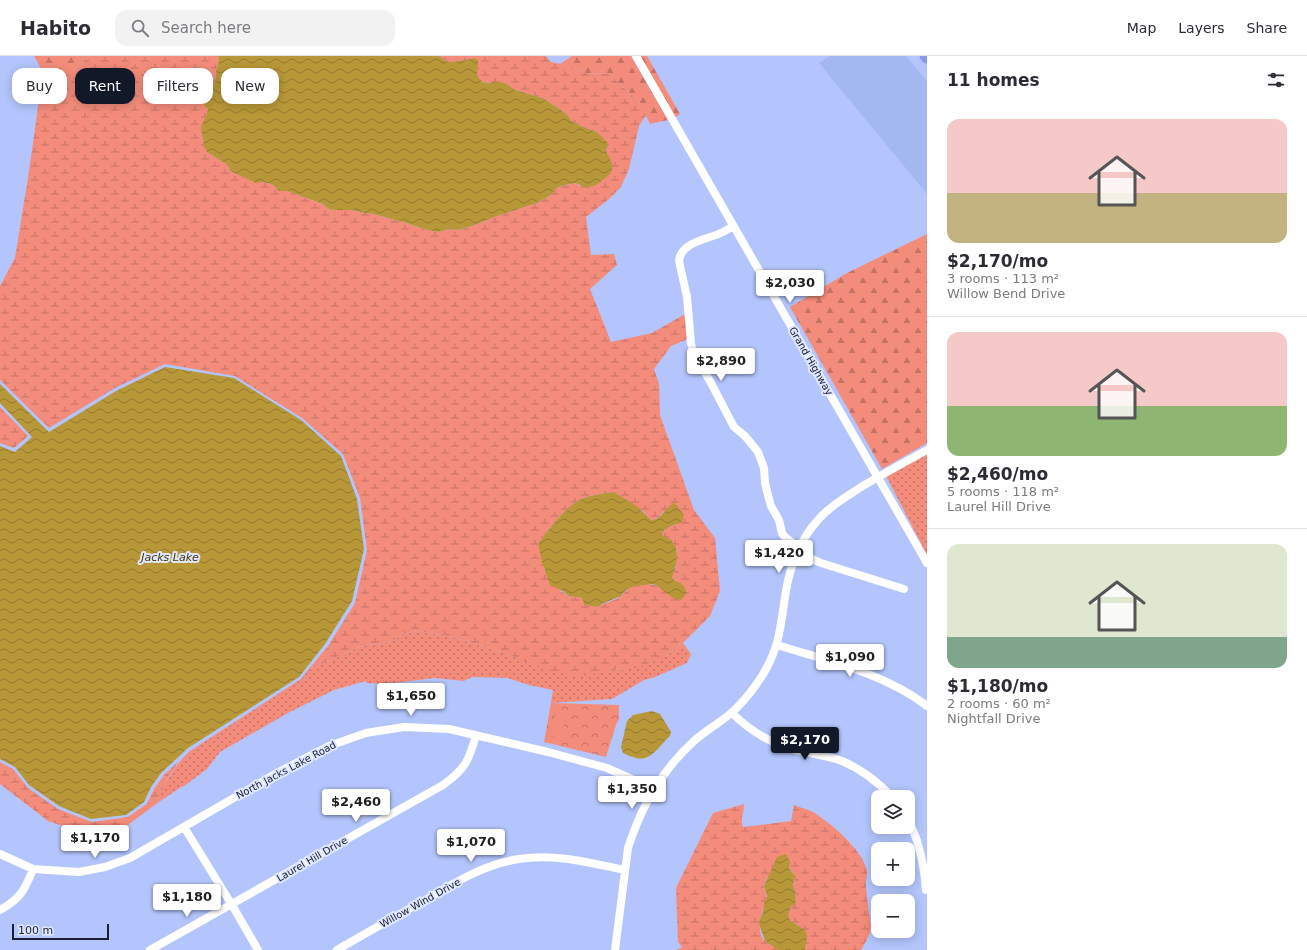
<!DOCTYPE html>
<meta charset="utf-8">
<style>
body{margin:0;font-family:"DejaVu Sans",sans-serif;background:#f2f2f3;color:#2b2b33;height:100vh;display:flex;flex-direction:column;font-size:15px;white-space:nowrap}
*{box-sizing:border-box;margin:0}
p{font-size:13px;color:#7c7c81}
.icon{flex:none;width:22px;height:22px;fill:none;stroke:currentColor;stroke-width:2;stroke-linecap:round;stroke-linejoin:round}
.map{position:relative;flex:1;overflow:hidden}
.sheet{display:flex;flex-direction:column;background:#fff;width:380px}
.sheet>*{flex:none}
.top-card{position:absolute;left:12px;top:12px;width:380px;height:36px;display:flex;gap:8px}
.controls{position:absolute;left:871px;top:734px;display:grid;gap:8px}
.controls a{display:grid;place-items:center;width:44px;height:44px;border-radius:8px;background:#fff;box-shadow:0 2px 10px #0003;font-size:20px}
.scale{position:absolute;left:12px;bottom:10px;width:97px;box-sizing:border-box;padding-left:4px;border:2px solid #191f33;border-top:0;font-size:11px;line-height:14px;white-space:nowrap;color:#191f33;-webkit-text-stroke:3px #dfe7fe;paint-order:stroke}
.price{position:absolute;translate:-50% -34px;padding:0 9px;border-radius:4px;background:#fff;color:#222;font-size:13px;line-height:26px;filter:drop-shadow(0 1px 2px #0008)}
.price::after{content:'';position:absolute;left:50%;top:24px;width:12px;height:9px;margin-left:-6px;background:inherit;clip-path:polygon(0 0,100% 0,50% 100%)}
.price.on{background:#111827;color:#fff}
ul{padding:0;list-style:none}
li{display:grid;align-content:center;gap:8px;height:212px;padding:0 20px}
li+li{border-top:1px solid #e1e1e2}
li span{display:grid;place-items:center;height:124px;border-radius:12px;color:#555}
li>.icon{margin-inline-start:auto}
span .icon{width:72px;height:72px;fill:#fffc;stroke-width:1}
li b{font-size:17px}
h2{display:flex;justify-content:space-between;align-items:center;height:48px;padding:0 20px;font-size:17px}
.pill{padding:0 14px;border-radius:12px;background:#fff;box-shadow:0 2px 10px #0003;font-size:14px;line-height:36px}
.pill.on{background:#111827;color:#fff}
header{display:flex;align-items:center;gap:24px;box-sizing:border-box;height:56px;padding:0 20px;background:#fff;border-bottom:1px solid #e1e1e2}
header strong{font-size:19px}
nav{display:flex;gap:22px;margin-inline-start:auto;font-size:14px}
.search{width:280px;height:36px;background:#f2f2f3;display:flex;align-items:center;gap:10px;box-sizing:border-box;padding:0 14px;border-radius:12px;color:#7c7c81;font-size:15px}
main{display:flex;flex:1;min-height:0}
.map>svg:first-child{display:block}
</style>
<header>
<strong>Habito</strong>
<div class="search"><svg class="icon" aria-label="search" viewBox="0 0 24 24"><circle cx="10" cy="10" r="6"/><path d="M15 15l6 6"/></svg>Search here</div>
<nav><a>Map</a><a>Layers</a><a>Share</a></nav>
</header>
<main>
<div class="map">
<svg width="927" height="894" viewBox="0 0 927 894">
<defs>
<pattern id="grass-dots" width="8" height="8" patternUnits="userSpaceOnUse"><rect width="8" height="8" fill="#f48c7b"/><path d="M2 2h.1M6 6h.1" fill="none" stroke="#c57265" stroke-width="1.8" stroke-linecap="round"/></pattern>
<pattern id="forest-firs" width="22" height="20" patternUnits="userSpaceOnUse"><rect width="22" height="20" fill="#f48c7b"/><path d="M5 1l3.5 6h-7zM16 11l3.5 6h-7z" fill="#c57265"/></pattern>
<pattern id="wetland-marsh" width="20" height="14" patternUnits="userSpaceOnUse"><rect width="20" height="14" fill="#f48c7b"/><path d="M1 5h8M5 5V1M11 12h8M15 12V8" fill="none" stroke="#c57265"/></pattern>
<pattern id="park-crowns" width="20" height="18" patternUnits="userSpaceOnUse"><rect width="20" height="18" fill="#f48c7b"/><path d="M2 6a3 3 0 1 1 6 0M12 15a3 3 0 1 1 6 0" fill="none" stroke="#c57265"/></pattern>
<pattern id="water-waves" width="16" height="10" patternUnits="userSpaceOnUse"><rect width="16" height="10" fill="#b79737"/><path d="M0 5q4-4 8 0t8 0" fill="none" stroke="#947b2f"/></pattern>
</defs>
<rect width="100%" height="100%" fill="#b3c5fc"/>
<path fill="#a3b7f1" d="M 830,0 L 906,0 L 927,25 L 927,138 L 819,7 Z"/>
<path fill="url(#grass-dots)" d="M 927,398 L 927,499 L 886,420 Z
M 418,575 L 448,580 L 490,592 L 517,602 L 617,613 L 625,614 L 669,598 L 683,587 L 691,598 L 687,607 L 655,621 L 644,624 L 612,643 L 551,647 L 553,634 L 529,629 L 508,622 L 472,621 L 464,625 L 435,622 L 386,628 L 366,627 L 366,625 L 334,634 L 288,657 L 220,696 L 207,713 L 184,730 L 181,731 L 156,748 C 166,726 172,712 190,695 L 301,623 L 308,614 L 359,591 L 393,585 L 403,578 Z"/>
<path fill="url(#forest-firs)" d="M 34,0 L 89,0 L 82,7 L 73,20 L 43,16 Z
M 572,0 L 631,0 L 668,64 L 650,68 L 639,46 L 609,18 L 586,17 L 560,8 Z
M 639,0 L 647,0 L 680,58 L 674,62 Z
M 927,178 L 927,387 L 882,413 L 790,251 L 847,217 Z"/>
<path fill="url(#wetland-marsh)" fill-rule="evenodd" d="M 89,0 L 218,0 L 219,3 L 216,15 L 215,27 L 210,31 L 203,34 L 205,49 L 208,54 L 202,71 L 203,85 L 207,96 L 226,108 L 232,116 L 256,126 L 262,126 L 272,128 L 279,135 L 287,135 L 298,139 L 321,147 L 329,153 L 335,154 L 352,154 L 365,157 L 373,158 L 410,168 L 424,173 L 437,176 L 450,173 L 460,174 L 472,170 L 500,159 L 537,147 L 551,139 L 558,131 L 575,127 L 580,130 L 609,101 L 606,94 L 608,90 L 597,76 L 576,68 L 571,64 L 567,58 L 543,42 L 515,34 L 507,28 L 482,26 L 477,19 L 474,2 L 461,5 L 448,6 L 439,0 L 546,0 L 551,6 L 561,8 L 586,17 L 609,18 L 639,46 L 646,59 L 639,70 L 629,113 L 621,131 L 609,143 L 586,161 L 591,199 L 614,198 L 617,209 L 590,233 L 611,286 L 652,277 L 685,258 L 693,281 L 671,290 L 654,313 L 659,328 L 660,359 L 694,454 L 715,482 L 720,535 L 710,560 L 683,587 L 669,598 L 640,611 L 625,614 L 617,613 L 579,621 L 549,614 L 490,592 L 448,580 L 418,575 L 403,578 L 393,585 L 359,591 L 308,614 L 328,590 L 355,547 L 367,494 L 360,442 L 343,398 L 302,362 L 235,320 L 165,308 L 115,332 L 49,372 L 0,324 L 0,230 L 15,202 L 28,122 L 43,16 L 73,19 L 82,7 ZM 614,436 L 644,456 L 647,461 L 651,464 L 657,463 L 664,455 L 677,468 L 671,470 L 662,476 L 663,480 L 677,494 L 676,511 L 672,520 L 673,523 L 675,525 L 661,532 C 652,526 637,527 628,533 C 625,535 624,538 621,540 C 615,545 605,546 598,551 L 585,546 L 582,542 L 569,540 L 562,536 L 545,515 L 538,488 C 548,474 565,451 581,443 C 591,439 603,437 614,436 Z
M 0,351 L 28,380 L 14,392 L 0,387 Z
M 179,705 L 169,720 L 156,748 L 128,769 L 93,780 L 48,765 L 0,728 L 0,706 L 13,713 L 28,732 L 58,753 L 92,766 L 128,761 L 147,748 L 154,733 L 164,719 Z
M 744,748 C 744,757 740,762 743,771 L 791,765 L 794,749 C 799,751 806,753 811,755 C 829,765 863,794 867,815 C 868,820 865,825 866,830 C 867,843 869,857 871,870 C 871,879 865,886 861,894 L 805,894 L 806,886 L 798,869 L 790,864 L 788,859 L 790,854 L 790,850 L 796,846 L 795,835 L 793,829 C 796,822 794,817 789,812 L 768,821 L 764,829 C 764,833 767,838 766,842 C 764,854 754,874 765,885 C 768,888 774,890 778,894 L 677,894 L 682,891 L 678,886 L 676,832 L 713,757 Z"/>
<path fill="url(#park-crowns)" d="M 551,647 L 619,649 L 619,663 L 616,669 L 606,701 L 544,686 Z"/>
<path fill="#f48c7b" d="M 556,657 L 566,660 L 560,682 L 550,679 Z"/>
<path fill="url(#water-waves)" d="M 218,0 L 439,0 L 448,6 L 461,5 L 474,2 L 478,4 L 477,19 L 482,26 L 491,27 L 498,25 L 507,28 L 515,34 L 543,42 L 567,58 L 571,64 L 576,68 L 597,76 L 607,86 L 608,90 L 606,94 L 613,110 L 611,117 L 598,128 L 587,132 L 575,127 L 566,129 L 558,131 L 551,139 L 537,147 L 500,159 L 472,170 L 459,174 L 450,173 L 437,176 L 424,173 L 410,168 L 373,158 L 365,157 L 352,154 L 335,154 L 329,153 L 321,147 L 298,139 L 287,135 L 279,135 L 272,128 L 262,126 L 256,127 L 232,116 L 226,108 L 207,96 L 204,91 L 201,71 L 208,54 L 200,42 L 203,34 L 210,31 L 215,27 L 216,15 L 219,3 Z
M 165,311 L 234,322 L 301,364 L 341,400 L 357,443 L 364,493 L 352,545 L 325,588 L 299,621 L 188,692 L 161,717 L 151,731 L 144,746 L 126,759 L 91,763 L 59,750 L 29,729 L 15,711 L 0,703 L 0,390 L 15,396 L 32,381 L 0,347 L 0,328 L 49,376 L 116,335 Z
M 614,436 L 637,450 L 651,464 L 657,463 L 674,446 L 684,459 L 682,466 L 671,470 L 662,476 L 663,480 C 682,485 678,507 672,521 L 675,525 L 681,527 L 685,532 L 686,538 L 681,544 L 673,542 L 656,529 L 651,528 L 632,531 L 626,534 L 621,540 L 604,547 L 598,551 L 585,549 L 582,542 L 569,540 L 561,534 L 550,529 L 542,506 L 538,488 C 547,475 566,450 581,443 C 591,439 603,437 614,436 Z
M 652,655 L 660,658 L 671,676 L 670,680 C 660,689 651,706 636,702 C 632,701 627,699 623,697 L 621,691 L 627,665 L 633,659 Z
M 786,798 L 790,806 L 789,812 L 795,820 L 793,829 L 795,835 L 796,846 L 793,850 L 790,850 L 790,854 L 788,859 L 790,864 L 805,874 L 807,880 L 805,894 L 778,894 L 765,885 L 760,871 L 759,866 L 763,856 L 764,848 L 767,840 L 764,830 L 777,801 Z"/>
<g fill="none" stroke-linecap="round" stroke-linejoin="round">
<path stroke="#fff" stroke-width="8" d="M 636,0 L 927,507
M 733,170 C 727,174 720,178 713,180 C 701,184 680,189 679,205 L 687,241 L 691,287 L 693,296 L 711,327 L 734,371 L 745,380 L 758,396 L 764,412 L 765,427 L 768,439 L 771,450 L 779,464 L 782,477 L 784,480 L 799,492
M 798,497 L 821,507 L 904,533
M 777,589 C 828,605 884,617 927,650
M 732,657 C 749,674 768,686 792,693 C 808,697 826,699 842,705 C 861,713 878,726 892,741
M 908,764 C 920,785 924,810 926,834
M 184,771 L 232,849 L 258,894
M 0,798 L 33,813 L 79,816 L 105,811 L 130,802 L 277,717 L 329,690 L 366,677 L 404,671 L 449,673 L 548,696 L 607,712 L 654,733
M 0,854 C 20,843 25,834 33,813
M 150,894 L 443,729 C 465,713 469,705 476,679
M 337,894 C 366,877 395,861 425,844 C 455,827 484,808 519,803 C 554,797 591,807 625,814
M 615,894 L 628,792 C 641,751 662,714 694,685 C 705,675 718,668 730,658 C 743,647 758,628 766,613 C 781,586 781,564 786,535 C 790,510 801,482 818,464 C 830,450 846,441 861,431 C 883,418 905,406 927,394"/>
<path stroke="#859ce8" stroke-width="11" d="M 925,0 L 927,2"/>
</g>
<g text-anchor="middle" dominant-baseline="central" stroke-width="4" stroke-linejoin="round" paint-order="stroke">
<g font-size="10" fill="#191f33" stroke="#dfe7fe">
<text transform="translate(811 305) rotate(60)">Grand Highway</text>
<text transform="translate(286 714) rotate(-28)">North Jacks Lake Road</text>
<text transform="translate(312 803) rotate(-30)">Laurel Hill Drive</text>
<text transform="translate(420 847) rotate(-29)">Willow Wind Drive</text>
</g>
<g font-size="11" font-style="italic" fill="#453500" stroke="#dfe7fe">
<text x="170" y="501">Jacks Lake</text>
</g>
</g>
</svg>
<div class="controls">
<a><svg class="icon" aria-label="layers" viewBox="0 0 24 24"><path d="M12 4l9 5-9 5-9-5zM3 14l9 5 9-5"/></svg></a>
<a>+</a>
<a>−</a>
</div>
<div class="scale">100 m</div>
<b class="price" style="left:790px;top:248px">$2,030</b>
<b class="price" style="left:721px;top:326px">$2,890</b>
<b class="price" style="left:779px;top:518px">$1,420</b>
<b class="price" style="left:850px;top:622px">$1,090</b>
<b class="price" style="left:411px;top:661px">$1,650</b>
<b class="price on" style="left:805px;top:705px">$2,170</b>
<b class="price" style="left:632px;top:754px">$1,350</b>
<b class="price" style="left:356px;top:767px">$2,460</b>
<b class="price" style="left:95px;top:803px">$1,170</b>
<b class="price" style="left:471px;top:807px">$1,070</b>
<b class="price" style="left:187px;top:862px">$1,180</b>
<div class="top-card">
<a class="pill">Buy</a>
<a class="pill on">Rent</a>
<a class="pill">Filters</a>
<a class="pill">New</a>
</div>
</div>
<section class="sheet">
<h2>11 homes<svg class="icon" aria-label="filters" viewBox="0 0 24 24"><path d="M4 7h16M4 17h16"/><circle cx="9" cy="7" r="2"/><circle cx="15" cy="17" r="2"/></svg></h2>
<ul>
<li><span style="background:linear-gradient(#f6c9c9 60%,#c2b280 0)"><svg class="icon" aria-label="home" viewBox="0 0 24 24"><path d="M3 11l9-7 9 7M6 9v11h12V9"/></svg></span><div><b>$2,170/mo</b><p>3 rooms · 113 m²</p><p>Willow Bend Drive</p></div></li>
<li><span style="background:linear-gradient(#f6c9c9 60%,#8fb573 0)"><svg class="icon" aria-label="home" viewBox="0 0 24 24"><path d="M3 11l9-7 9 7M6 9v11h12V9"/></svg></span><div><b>$2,460/mo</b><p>5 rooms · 118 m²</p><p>Laurel Hill Drive</p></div></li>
<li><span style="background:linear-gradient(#dfe7d0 75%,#7fa58c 0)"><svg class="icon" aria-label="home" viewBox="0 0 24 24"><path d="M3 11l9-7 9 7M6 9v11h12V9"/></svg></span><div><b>$1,180/mo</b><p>2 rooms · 60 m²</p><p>Nightfall Drive</p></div></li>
</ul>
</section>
</main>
